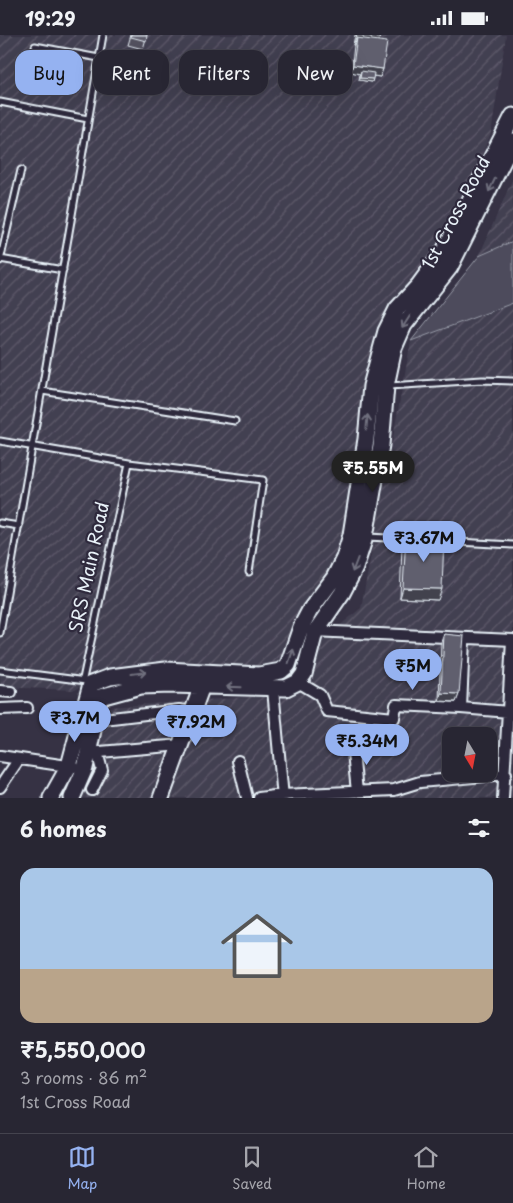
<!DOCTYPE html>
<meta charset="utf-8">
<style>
body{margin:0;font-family:"Playpen Sans",sans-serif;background:#34323f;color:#f1f3f6;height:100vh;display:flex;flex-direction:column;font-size:19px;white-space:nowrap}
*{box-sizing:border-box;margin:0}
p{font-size:16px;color:#a5a5ac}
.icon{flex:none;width:28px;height:28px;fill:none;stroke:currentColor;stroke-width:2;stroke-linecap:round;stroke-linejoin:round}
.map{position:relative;height:763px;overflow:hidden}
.sheet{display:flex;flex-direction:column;background:#282633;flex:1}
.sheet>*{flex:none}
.hud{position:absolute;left:15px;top:15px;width:484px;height:45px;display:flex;gap:10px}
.needle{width:32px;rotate:170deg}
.controls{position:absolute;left:442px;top:692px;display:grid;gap:10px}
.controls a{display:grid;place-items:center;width:55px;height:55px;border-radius:10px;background:#282633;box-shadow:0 5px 20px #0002,0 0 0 1px #44434e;font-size:25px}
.price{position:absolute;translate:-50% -42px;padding:0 11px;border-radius:18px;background:#95b2f1;color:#111;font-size:16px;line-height:32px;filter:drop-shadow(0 1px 2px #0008)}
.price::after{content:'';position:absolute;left:50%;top:30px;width:15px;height:11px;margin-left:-8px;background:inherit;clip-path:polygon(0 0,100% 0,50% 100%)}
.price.on{background:#222;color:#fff}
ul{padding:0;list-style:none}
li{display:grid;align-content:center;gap:10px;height:265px;padding:0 20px}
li+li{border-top:1px solid #44434e}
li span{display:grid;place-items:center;height:155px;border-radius:15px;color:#555}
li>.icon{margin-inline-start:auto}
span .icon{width:90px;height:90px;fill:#fffc;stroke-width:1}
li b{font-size:21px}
h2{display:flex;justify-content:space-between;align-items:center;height:60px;padding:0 20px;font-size:21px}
.chip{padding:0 18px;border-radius:15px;background:#282633;box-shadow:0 5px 20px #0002,0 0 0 1px #44434e;font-size:18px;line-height:45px}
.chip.on{background:#95b2f1;color:#111}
.status{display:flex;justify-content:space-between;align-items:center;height:35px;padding:0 25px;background:#282633;direction:ltr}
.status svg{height:14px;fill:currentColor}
.menu{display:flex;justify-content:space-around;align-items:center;height:70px;border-top:1px solid #44434e;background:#282633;font-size:14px;color:#a5a5ac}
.menu a{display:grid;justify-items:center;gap:2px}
.menu .on{color:#95b2f1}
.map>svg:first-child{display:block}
</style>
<div class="status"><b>19:29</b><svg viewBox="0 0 49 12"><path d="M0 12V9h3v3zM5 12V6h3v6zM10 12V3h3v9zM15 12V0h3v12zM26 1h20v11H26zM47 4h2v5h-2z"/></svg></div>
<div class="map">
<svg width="513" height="763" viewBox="0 0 513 763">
<defs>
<pattern id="industrial-furrows" width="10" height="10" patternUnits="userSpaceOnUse" patternTransform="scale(1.25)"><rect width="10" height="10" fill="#433f51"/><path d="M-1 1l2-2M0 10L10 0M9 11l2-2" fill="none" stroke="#5e5b6b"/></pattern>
</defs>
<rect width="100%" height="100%" fill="#363244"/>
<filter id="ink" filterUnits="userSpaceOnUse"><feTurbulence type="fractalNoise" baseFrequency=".02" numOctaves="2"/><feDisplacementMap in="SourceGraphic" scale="10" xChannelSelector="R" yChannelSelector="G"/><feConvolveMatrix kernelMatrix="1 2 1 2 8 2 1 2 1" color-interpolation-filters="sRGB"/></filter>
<g filter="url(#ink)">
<path fill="url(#industrial-furrows)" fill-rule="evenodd" d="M 0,0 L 506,0 L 491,99 L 434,221 L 395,263 L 375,305 L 338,526 L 299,582 L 276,635 L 197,629 L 96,642 L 75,655 L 0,652 Z
M 513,143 L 513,763 L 77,763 L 95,673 L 288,659 L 321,606 L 361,573 L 411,306 L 479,221 ZM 451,701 L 489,701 L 489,739 L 451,739 Z"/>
<path fill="#4d4b5c" stroke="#9a9eaa" d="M 513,206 L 513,268 L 411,306 L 479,221 Z"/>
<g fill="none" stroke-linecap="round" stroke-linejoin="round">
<g stroke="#e8f1f8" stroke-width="9">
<path id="lane" d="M 35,11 L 99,23
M 0,67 L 88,84
M 0,224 L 63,235
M 0,226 L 21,135
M 389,351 L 482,345 L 513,346
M 42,356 L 235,386
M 0,406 L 129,428 L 263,445 L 249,537
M 0,488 L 19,491
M 366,502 L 410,504
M 439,506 L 513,510
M 0,598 L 103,0
M 0,635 L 86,646
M 83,644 L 129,428"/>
</g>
<g stroke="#e8f1f8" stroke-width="14">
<path id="street" d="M 312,596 L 513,605
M 298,647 L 320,660 L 327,676 L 394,683 L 396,670 L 461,673 L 464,604
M 273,654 L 283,763
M 0,656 L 11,657
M 461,673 L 509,677
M 0,674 L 27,673
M 95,685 L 179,675 L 193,677
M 352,707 L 357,757
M 88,718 L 181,710
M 0,721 L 74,732
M 238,726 L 247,763
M 0,752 L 19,724
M 92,755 L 102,735 L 97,717
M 259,763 L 282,760 L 394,755 L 420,747 L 506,739
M 503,763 L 512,605"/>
</g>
<g stroke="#e8f1f8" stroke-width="19">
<path id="secondary" d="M 51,763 L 69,731 L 91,649 L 110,642 L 166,635 L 259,640 L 281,636 L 288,630 L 301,592 L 310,575 L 334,543 L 344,523 L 351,500 L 366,404 L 371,351 L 386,296 L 397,274 L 419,250 L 444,216 L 513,81
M 72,763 L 85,733 L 100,662 L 141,651 L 171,650 L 286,653 L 298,647 L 304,639 L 315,597 L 342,558 L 355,533 L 365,502 L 381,410 L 386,351 L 394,313 L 404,290 L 450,232 L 513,106
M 161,763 L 202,651"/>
</g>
<use href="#lane" stroke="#2f2a3d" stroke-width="5"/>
<use href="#street" stroke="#2f2a3d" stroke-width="10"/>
<use href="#secondary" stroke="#2f2a3d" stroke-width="15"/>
</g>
<path fill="#53515f" stroke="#e8f1f8" d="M 131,0 L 147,0 L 143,14 L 128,10 Z
M 355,0 L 380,0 L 379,6 L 383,34 L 380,42 L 373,41 L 372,47 L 359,45 L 360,39 L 351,37 L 354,10 L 353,10 Z
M 406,501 L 438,565 L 400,563 L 402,511 Z
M 444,599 L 459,659 L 456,667 L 439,666 L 441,607 Z"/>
<path fill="#43424d" stroke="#e8f1f8" d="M 357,0 L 380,3 L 376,13 L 357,3 L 354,10 L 353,10 Z
M 353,30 L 383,34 L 380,42 L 361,39 L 361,36 L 360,39 L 351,37 Z
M 360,43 L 373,44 L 372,47 L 359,45 Z
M 403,553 L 442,554 L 438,565 L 400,563 Z
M 441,658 L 459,659 L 456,667 L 439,666 Z"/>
<path fill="#605e6e" stroke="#e8f1f8" d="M 131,0 L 147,0 L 146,6 L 131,2 Z
M 358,0 L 380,0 L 380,3 Z
M 357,3 L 387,7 L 383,34 L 353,30 Z
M 361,36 L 374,38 L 373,44 L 360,43 Z
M 406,501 L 444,502 L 442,554 L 403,553 Z
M 444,599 L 464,601 L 459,659 L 441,658 Z"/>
<defs><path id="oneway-shaft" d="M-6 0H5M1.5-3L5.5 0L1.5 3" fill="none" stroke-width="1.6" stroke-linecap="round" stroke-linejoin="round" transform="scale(1.25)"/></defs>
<g stroke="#70707e">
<use href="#oneway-shaft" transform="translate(492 150) rotate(116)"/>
<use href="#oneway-shaft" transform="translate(406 287) rotate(123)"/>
<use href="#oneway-shaft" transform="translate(367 387) rotate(-85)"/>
<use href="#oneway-shaft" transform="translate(355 530) rotate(111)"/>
<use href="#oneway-shaft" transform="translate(291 621) rotate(-71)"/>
<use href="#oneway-shaft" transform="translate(139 638) rotate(-8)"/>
<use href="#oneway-shaft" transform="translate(234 652) rotate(-178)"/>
</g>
</g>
<g text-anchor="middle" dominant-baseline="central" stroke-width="4.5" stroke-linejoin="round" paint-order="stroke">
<g font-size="18" fill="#e8f1f8" stroke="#2f2a3d">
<text transform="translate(455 177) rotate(-62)">1st Cross Road</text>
<text transform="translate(88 532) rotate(-78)">SRS Main Road</text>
</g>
</g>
</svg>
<div class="controls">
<a><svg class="needle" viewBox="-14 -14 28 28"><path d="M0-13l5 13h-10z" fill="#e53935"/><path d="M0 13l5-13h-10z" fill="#a5a5ac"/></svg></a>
</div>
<b class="price on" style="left:373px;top:458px">₹5.55M</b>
<b class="price" style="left:424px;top:528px">₹3.67M</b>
<b class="price" style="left:413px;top:656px">₹5M</b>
<b class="price" style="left:75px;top:708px">₹3.7M</b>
<b class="price" style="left:196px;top:712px">₹7.92M</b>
<b class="price" style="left:367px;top:731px">₹5.34M</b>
<div class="hud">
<a class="chip on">Buy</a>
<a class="chip">Rent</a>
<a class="chip">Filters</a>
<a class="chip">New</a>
</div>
</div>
<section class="sheet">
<h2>6 homes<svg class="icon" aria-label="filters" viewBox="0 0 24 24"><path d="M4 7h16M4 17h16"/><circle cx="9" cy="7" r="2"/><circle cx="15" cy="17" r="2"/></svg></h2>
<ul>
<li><span style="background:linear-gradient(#a9c7e8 65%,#b9a48a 0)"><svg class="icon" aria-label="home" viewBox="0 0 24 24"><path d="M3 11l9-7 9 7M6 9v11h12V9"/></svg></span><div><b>₹5,550,000</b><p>3 rooms · 86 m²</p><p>1st Cross Road</p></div></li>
</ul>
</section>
<nav class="menu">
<a class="on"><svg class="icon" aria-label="map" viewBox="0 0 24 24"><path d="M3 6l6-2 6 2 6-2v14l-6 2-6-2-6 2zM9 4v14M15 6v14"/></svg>Map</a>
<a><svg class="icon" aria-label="saved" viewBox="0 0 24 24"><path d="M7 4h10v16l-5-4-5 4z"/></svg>Saved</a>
<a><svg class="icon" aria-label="home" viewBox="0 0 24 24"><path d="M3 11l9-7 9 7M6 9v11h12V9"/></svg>Home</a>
</nav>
